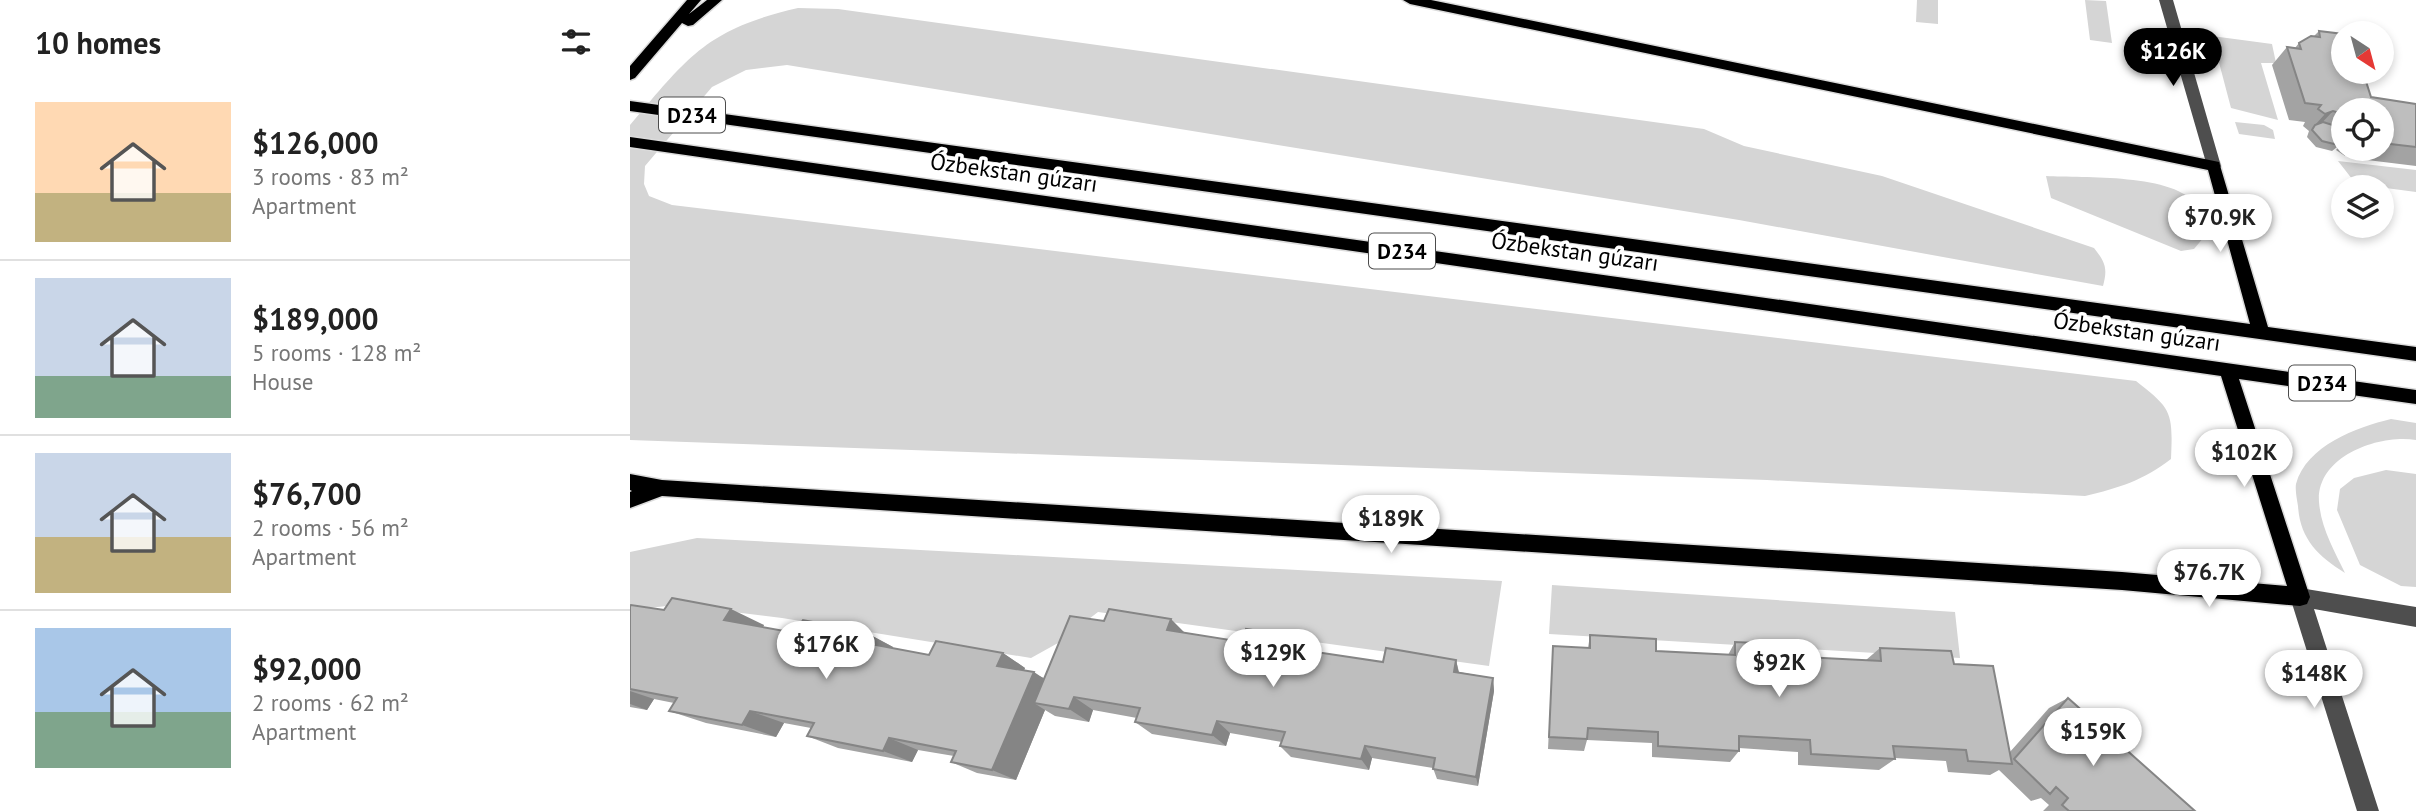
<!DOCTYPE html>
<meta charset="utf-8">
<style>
body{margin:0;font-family:"PT Sans",sans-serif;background:#f6f6f6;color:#222;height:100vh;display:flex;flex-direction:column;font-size:26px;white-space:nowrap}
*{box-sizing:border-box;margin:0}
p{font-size:23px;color:#767676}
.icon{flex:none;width:38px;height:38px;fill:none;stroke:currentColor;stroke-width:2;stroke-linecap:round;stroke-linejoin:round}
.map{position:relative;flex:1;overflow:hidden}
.details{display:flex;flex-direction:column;background:#fff;width:630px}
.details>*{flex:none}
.needle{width:46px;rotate:144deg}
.controls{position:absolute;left:1701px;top:21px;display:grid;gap:14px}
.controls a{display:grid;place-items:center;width:63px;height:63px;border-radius:50%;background:#fff;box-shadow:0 4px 10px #0003;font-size:35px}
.price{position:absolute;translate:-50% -60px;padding:0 16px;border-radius:24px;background:#fff;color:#222;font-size:23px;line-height:46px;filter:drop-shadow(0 2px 4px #0008)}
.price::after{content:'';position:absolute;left:50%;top:42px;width:21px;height:16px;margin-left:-10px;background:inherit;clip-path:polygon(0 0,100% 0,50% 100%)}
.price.active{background:#000;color:#fff}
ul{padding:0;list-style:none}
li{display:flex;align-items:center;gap:21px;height:175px;padding:0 35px}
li+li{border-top:2px solid #e0e0e0}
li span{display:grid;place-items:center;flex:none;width:196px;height:140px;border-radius:0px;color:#555}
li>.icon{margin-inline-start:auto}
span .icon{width:84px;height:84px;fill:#fffc;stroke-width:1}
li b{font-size:30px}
h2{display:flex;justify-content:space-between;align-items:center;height:84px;padding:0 35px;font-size:30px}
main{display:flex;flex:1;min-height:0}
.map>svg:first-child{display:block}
</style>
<main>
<section class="details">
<h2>10 homes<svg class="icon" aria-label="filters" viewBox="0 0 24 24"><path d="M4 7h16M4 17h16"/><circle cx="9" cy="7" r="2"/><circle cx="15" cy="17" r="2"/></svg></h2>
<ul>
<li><span style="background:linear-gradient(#ffd9b3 65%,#c2b280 0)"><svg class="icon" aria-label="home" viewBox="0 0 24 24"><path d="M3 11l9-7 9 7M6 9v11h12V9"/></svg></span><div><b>$126,000</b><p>3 rooms · 83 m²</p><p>Apartment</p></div></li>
<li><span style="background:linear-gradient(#c9d6e8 70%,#7fa58c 0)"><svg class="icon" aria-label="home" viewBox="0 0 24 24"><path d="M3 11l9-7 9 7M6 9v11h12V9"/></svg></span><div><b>$189,000</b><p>5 rooms · 128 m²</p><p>House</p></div></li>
<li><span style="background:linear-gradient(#c9d6e8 60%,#c2b280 0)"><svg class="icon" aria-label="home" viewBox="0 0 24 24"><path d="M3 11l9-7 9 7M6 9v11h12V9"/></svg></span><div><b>$76,700</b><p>2 rooms · 56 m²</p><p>Apartment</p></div></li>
<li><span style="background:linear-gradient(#a9c7e8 60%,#7fa58c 0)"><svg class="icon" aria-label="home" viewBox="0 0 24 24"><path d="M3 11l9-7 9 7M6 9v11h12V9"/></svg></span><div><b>$92,000</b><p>2 rooms · 62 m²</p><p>Apartment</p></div></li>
</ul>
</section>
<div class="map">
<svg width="1786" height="811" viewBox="0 0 1786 811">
<rect width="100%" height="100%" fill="#fff"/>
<path fill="#d5d5d5" d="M 1287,0 L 1308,0 L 1308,24 L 1286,22 Z
M 1455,0 L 1476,1 L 1482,43 L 1460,40 Z
M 168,8 L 208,9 L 1074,129 L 1114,146 L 1252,176 L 1464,248 C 1475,262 1478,268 1473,286 L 1109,220 L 157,65 L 116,70 L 82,87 L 15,166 L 14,184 L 19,196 L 42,205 L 1506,381 C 1542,409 1543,412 1541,459 C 1514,480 1489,488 1455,496 L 1137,480 L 0,440 L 0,125 C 58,57 76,29 168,8 Z
M 1582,36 L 1642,44 L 1646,63 L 1631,63 L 1648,120 L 1601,108 Z
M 1605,122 L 1634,125 L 1643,130 L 1645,139 L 1609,134 Z
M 1708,161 L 1786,170 L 1786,192 L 1726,184 Z
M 1416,176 C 1452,178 1547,173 1567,206 C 1572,215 1574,226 1574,237 L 1564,249 L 1551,251 L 1421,198 Z
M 1761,419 L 1786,423 L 1786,440 C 1749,434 1686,456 1689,502 C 1691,528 1704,550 1715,573 C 1688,556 1670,539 1668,506 C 1667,500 1665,490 1666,484 C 1676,446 1727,427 1761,419 Z
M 1756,470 L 1786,474 L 1786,587 L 1771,586 L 1730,565 L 1707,510 L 1710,489 L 1724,478 Z
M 67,538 L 872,581 L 859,666 L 468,612 L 428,643 L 401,658 L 152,618 L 46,605 L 0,610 L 0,552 Z
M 922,585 L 1325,612 L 1330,658 L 919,634 Z"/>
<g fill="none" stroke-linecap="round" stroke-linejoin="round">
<g stroke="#dbdbdb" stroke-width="3">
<path id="major" d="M 57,0 L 71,0 L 59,14 L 77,0 L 92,0 L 63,25 L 58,26 L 52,23 L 5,78 L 0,80 L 0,66 Z
M 773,0 L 801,0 L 1589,162 L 1638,327 L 1786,347 L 1786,361 L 0,111 L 0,101 L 1620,324 L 1578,170 L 780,4 Z
M 0,137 L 1786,390 L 1786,404 L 1609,379 L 1680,597 L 1677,604 L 1670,606 L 1492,590 L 32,496 L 0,508 L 0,492 L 2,491 L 0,490 L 0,474 L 32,480 L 1492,572 L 1657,586 L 1591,376 L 0,147 Z"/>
</g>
<path fill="#4e4e4e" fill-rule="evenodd" d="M 1529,0 L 1543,0 L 1591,166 L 1589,170 L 1584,171 L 1577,166 Z
M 1670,588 L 1786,607 L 1786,627 L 1684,609 L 1749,811 L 1727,811 L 1660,597 L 1663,590 Z"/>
<use href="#major" fill="#000" fill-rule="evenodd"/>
</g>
<path fill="#a3a3a3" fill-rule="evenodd" d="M 1689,31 L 1741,97 L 1786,104 L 1786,166 L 1729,159 L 1727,154 L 1715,156 L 1706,150 L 1711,144 L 1702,151 L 1686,147 L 1677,137 L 1679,131 L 1673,126 L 1675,122 L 1659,120 L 1642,65 L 1657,47 L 1665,48 L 1669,43 L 1684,36 ZM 1713,110 L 1752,110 L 1752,149 L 1713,149 Z
M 0,606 L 134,625 L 133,627 L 165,633 L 235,632 L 263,647 L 262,648 L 299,655 L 373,653 L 395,668 L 394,670 L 414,678 L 555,633 L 753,662 L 826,660 L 829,672 L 863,678 L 864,691 L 848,786 L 807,779 L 803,768 L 742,758 L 739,770 L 661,757 L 650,746 L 652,742 L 600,733 L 596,746 L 522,734 L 505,722 L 507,718 L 463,710 L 459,722 L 425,716 L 415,710 L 386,780 L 347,773 L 321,762 L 324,756 L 288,750 L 282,762 L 208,748 L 177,736 L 181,728 L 154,723 L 146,737 L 76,723 L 39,711 L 44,703 L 24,699 L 17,710 L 0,707 Z
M 960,635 L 1026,651 L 1098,655 L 1105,642 L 1174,657 L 1236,660 L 1250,648 L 1324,664 L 1379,753 L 1419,708 L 1438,698 L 1565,811 L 1413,811 L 1419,805 L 1411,798 L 1401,801 L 1369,770 L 1360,775 L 1318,772 L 1316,761 L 1265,758 L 1265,759 L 1249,770 L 1168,765 L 1168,752 L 1109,748 L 1109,751 L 1100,762 L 1022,757 L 1022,743 L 957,740 L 954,751 L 918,749 L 923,646 L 958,648 Z"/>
<path fill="#858585" d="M 1703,111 L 1687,128 L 1685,125 L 1695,114 Z
M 1722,149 L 1732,149 L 1727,154 L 1715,156 Z
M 101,609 L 134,625 L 128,636 L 94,620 Z
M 541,619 L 556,634 L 537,630 Z
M 235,632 L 263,647 L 258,657 L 230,642 Z
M 682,640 L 691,655 L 679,651 Z
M 373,653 L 395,668 L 390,680 L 367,666 Z
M 826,660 L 829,674 L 824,672 Z
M 404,672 L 425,686 L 404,703 L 415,710 L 386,780 L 362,770 Z
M 863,678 L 864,691 L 848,786 L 846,777 Z
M 0,691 L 24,699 L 17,710 L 0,704 Z
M 444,697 L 463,710 L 459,722 L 439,709 Z
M 120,711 L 154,723 L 146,737 L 112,725 Z
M 587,721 L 600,733 L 596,746 L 582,735 Z
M 259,738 L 288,750 L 282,762 L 253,751 Z
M 735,746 L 742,758 L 739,770 L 731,759 Z"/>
<path fill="#bebebe" stroke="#858585" stroke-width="2" d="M 1689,31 L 1713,34 L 1713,72 L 1733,72 L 1741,97 L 1786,104 L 1786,147 L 1752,143 L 1752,110 L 1713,110 L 1713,114 L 1703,111 L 1695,114 L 1688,109 L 1691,105 L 1675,103 L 1657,47 L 1671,49 L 1669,43 L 1681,36 L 1690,37 Z
M 1693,122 L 1709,127 L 1713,133 L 1713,141 L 1708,145 L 1692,141 L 1682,130 L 1685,125 Z
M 42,598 L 101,609 L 94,620 L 165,633 L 173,620 L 235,632 L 230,642 L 299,655 L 306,641 L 373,653 L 367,666 L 404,672 L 362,770 L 321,762 L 326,751 L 259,738 L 253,751 L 177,736 L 184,723 L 120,711 L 112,725 L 39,711 L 47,698 L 0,689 L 0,606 L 1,605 L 34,610 Z
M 479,609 L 541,619 L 537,630 L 612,642 L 616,629 L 682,640 L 679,651 L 753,662 L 756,648 L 826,660 L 824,672 L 863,678 L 846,777 L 803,769 L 805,758 L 735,746 L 731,759 L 650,746 L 655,732 L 587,721 L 582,735 L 505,722 L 510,708 L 444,697 L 439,709 L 404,703 L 440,616 L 474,621 Z
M 960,635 L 1026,639 L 1026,651 L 1105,655 L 1105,642 L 1174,645 L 1174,657 L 1251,661 L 1250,648 L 1321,651 L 1324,664 L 1363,666 L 1382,764 L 1338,761 L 1336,750 L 1263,746 L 1265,759 L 1181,754 L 1180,740 L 1109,736 L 1109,751 L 1028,746 L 1028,732 L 958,728 L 957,739 L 919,737 L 923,646 L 960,648 Z
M 1438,698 L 1565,811 L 1439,811 L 1432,805 L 1438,798 L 1426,787 L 1420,794 L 1384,759 Z"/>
<g text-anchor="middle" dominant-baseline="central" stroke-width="7" stroke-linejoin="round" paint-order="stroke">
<g fill="#fff" stroke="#4c4c4c" stroke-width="2">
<rect x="29" y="97.5" width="66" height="35" rx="5"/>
<rect x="739" y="233.5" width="66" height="35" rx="5"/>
<rect x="1659" y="365.5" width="66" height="35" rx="5"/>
</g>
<g font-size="21" font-weight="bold" fill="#000">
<text x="62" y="115">D234</text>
<text x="772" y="251">D234</text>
<text x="1692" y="383">D234</text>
</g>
<g font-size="23" fill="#000" stroke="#fff">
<text transform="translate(384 172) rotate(8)">Ózbekstan gúzarı</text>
<text transform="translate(945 251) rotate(8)">Ózbekstan gúzarı</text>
<text transform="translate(1507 331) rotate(8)">Ózbekstan gúzarı</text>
</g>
</g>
</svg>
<div class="controls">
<a><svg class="needle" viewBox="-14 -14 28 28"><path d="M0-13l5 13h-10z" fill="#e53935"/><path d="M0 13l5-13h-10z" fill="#767676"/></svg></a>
<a><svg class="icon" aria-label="locate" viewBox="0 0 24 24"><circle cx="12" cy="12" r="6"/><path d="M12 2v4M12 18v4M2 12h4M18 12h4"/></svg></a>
<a><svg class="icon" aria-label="layers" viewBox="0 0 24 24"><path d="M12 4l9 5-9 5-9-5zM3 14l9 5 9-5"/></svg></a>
</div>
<b class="price active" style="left:1543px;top:88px">$126K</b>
<b class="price" style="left:1590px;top:254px">$70.9K</b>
<b class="price" style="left:1614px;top:489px">$102K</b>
<b class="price" style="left:761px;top:555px">$189K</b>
<b class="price" style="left:1579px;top:609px">$76.7K</b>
<b class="price" style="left:196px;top:681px">$176K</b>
<b class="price" style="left:643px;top:689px">$129K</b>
<b class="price" style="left:1149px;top:699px">$92K</b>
<b class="price" style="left:1684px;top:710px">$148K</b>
<b class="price" style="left:1463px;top:768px">$159K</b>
</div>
</main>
